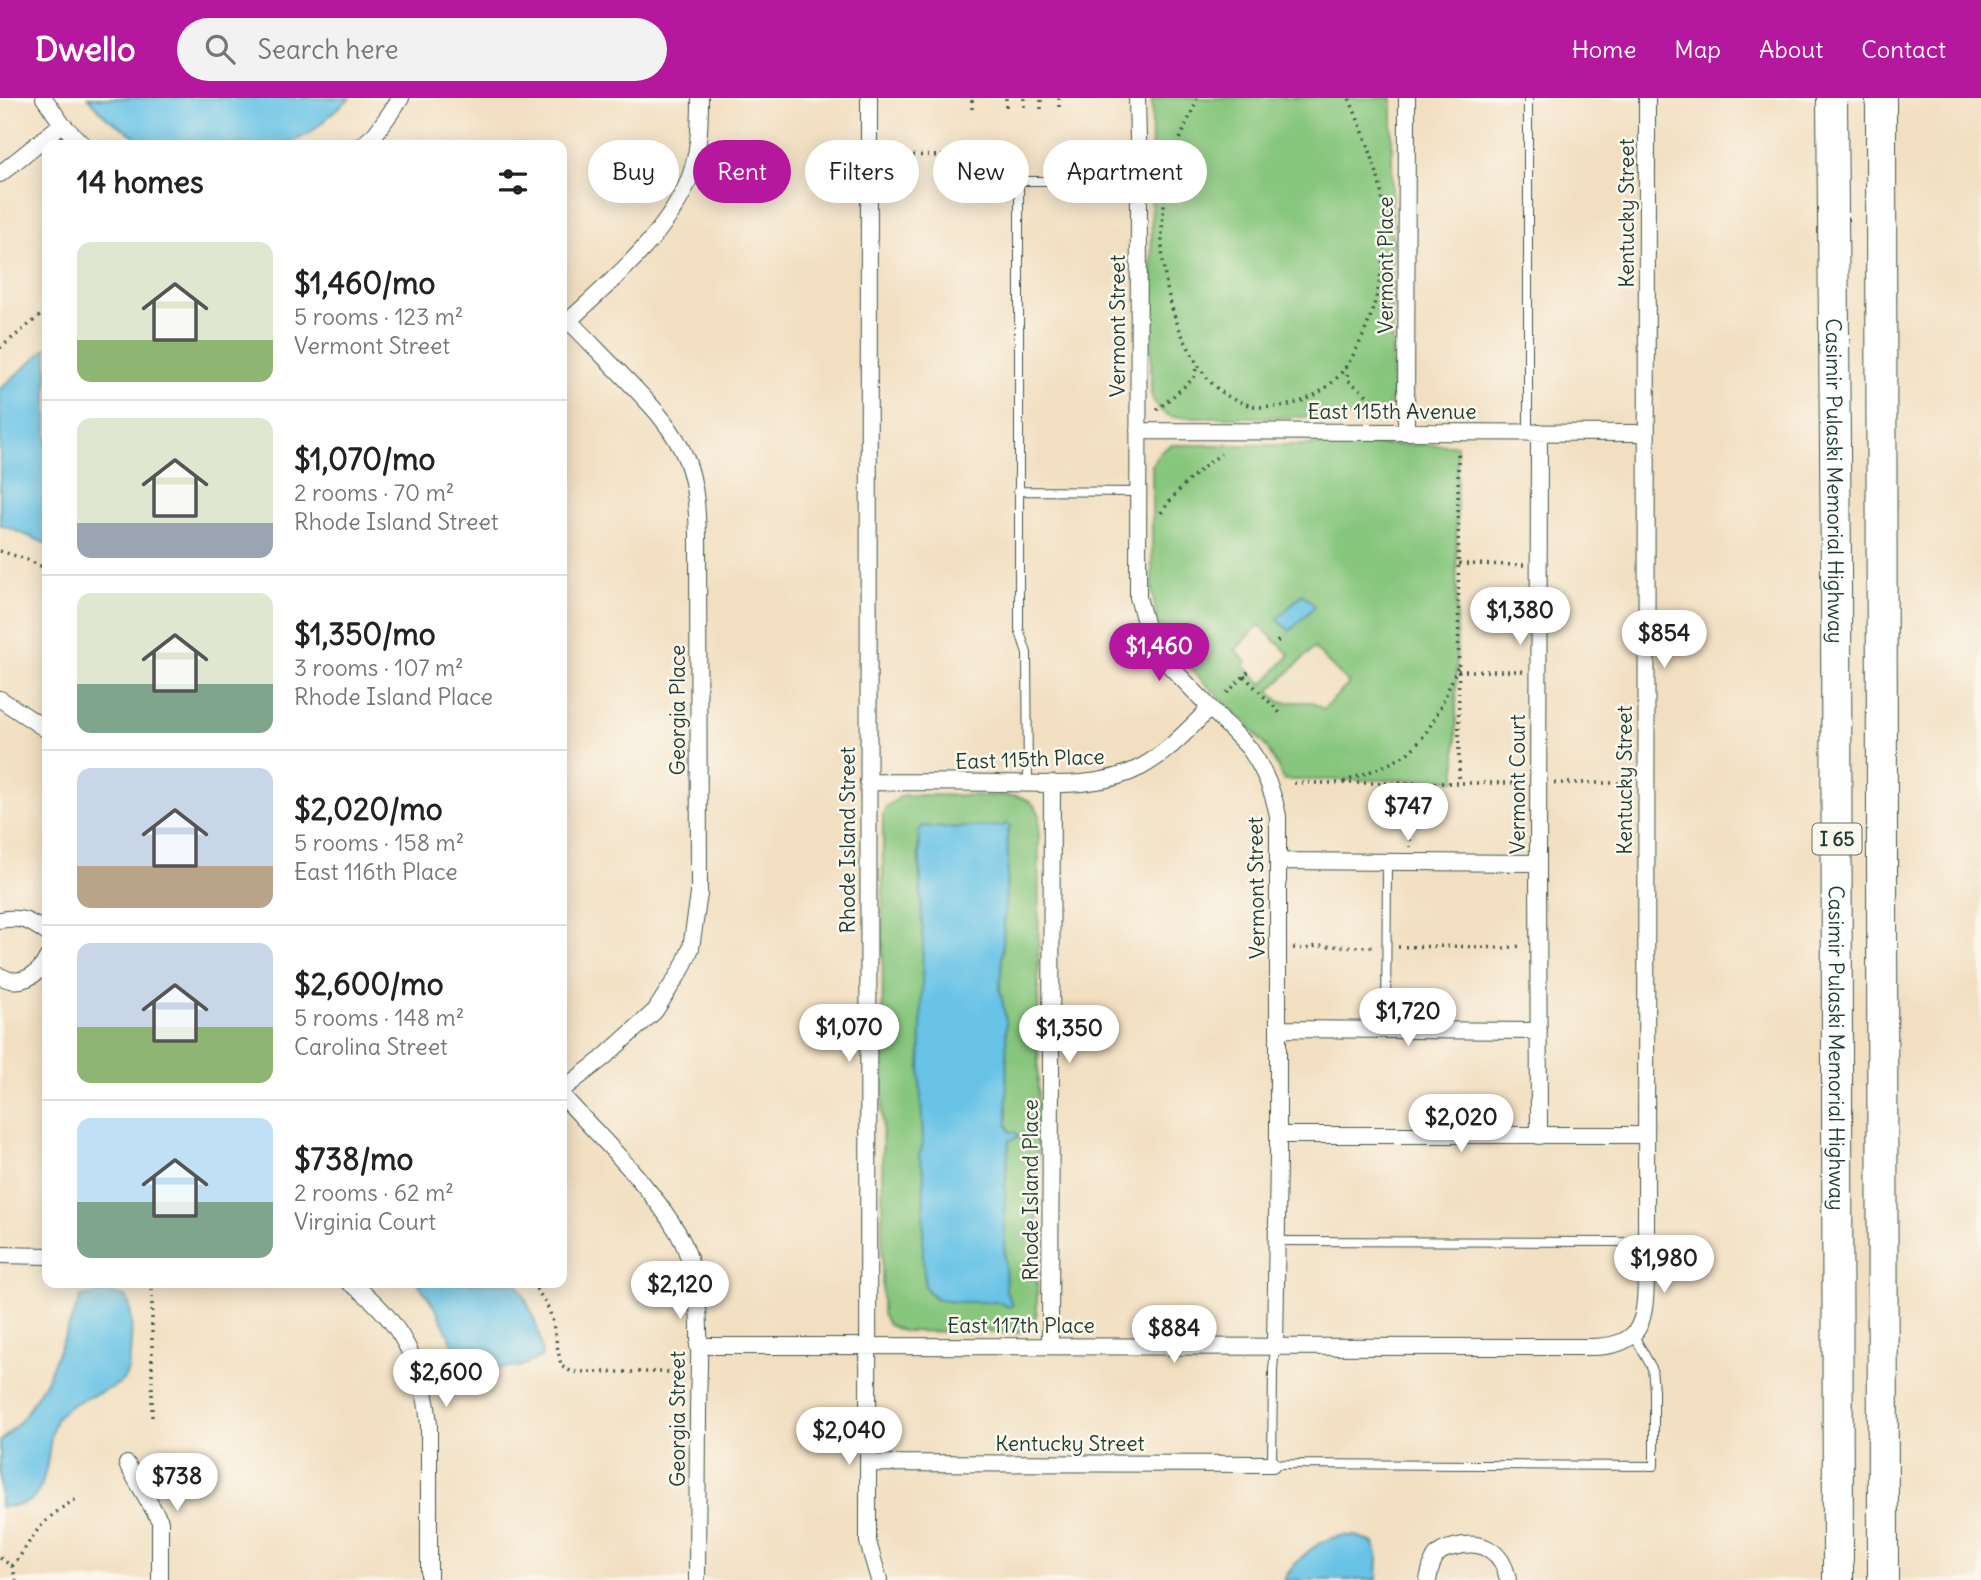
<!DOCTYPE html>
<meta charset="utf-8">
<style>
body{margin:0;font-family:Delius,sans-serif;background:#f2f2f2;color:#222;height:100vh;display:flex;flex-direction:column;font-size:26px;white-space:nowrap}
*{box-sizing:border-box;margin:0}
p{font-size:23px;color:#767676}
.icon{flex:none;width:38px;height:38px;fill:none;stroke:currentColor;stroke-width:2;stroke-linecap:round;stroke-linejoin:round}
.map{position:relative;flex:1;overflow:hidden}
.details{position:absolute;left:42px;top:42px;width:525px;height:1148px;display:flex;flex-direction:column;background:#fff;border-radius:14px;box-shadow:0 4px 18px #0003}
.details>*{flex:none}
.guide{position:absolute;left:588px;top:42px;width:665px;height:63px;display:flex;gap:14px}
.price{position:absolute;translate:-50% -60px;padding:0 16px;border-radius:24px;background:#fff;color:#222;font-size:23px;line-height:46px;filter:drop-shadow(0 2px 4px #0008)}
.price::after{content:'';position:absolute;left:50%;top:42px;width:21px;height:16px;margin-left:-10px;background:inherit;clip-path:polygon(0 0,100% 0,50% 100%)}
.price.selected{background:#b5179e;color:#fff}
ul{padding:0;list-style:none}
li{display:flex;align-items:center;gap:21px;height:175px;padding:0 35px}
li+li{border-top:2px solid #e0e0e0}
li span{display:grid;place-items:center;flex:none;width:196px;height:140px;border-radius:14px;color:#555}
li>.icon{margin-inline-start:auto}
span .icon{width:84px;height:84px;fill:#fffc;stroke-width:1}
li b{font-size:30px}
h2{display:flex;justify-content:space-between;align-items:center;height:84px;padding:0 35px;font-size:30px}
.tag{padding:0 24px;border-radius:32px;background:#fff;box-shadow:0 4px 18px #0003;font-size:24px;line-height:63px}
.tag.selected{background:#b5179e;color:#fff}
header{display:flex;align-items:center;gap:42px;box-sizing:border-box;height:98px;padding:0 35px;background:#b5179e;color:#fff}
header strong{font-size:33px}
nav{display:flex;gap:38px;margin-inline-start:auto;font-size:24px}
.search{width:490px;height:63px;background:#f2f2f2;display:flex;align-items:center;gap:18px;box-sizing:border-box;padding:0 24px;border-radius:38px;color:#767676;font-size:26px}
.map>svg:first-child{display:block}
</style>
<header>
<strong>Dwello</strong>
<div class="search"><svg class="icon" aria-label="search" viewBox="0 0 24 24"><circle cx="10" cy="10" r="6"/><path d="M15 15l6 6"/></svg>Search here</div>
<nav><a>Home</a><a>Map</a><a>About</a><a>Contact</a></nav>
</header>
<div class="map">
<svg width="1981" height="1482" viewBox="0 0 1981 1482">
<rect width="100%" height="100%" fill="#fbf7ec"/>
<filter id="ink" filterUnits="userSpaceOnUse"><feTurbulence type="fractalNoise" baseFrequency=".0143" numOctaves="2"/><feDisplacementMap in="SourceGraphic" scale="14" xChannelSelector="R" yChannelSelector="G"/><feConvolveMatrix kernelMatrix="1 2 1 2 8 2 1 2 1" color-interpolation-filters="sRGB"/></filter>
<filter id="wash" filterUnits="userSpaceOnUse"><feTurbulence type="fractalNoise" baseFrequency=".00686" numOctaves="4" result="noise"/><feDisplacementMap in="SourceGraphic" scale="28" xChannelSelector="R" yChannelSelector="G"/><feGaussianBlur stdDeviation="1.57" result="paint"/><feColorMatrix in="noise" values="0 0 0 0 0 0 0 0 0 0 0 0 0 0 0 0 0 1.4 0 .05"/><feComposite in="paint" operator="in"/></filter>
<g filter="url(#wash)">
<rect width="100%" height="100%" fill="#f2dfc1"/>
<path fill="#87c67d" stroke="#538258" stroke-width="2" fill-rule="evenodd" d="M 1152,0 L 1392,0 L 1392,298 C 1390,310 1385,316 1373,319 L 1173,319 C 1160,315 1155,308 1151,296 Z
M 1172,347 L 1457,347 L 1456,682 L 1284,682 L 1268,651 L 1250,630 L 1181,561 L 1158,524 L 1152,494 L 1152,367 C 1156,357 1162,351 1172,347 ZM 1259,527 L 1290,557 L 1263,586 L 1244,568 L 1247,564 L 1235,552 ZM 1314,550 L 1349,586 L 1323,611 L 1312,604 L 1280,604 L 1269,593 Z
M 903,697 L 1016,698 C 1027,700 1034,705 1039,715 L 1037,1215 C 1034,1225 1027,1232 1017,1235 L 902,1233 L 888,1227 L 882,1216 L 883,717 L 886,709 ZM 922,728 L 943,730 L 1010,728 L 1007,737 L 1008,762 L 1000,891 L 1006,923 L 1007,1027 L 1010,1034 L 1019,1039 L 1009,1042 L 1005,1087 L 1004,1143 L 1006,1193 L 1012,1208 L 1009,1209 L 999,1204 L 954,1204 L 935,1201 L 925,1189 L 923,1156 L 924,1074 L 919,1058 L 922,1049 L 923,1042 L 920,980 L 923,843 L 918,748 L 919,734 Z"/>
<path fill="#68c3e6" stroke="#44808d" stroke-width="2" d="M 88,0 L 350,0 L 310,35 L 287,47 L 148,47 L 107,20 Z
M 47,250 L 47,446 L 7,429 L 0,427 L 0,291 Z
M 1302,496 L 1315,508 L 1290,533 L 1277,521 Z
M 1006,725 L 1010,728 L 1007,737 L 1008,762 L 1000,891 L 1006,923 L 1007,1027 L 1010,1034 L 1015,1034 L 1019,1039 L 1009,1042 L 1005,1087 L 1004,1143 L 1006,1193 L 1013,1208 L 1009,1209 L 999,1204 L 954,1204 L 935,1200 L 925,1189 L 923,1156 L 924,1074 L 919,1058 L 922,1049 L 923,1042 L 920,980 L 923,843 L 919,734 L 922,728 L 943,730 L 1003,728 Z
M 418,1185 L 517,1185 C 530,1209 541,1231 542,1259 L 519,1269 L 480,1272 L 469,1267 L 458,1256 L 435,1209 Z
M 105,1194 L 127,1199 C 129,1206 131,1213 131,1220 C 132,1231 131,1270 125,1279 C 116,1295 72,1298 57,1320 C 52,1328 51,1338 50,1346 C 48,1361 44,1393 31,1402 C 23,1408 10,1408 0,1409 L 0,1344 L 23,1320 L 46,1283 L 81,1199 Z
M 1357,1438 L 1374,1445 L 1378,1461 L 1377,1482 L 1284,1482 C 1294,1464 1315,1444 1335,1439 C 1342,1437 1350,1438 1357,1438 Z"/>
</g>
<g filter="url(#ink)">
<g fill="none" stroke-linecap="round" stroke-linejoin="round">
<g stroke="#3f5549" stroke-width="10">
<path id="service" d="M 941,83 L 1019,83
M 1528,334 L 1528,0
M 1018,393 L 1139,394
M 1028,685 L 1027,555 L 1019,531 L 1019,83 L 1139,83
M 1386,931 L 1387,764
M 1277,1143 L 1645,1144
M 1275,1249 L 1273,1272 L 1272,1366 L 1654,1368 L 1654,1292 L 1652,1270 L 1633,1236"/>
</g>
<g stroke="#3f5549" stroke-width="18">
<path id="minor" d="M 44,0 L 62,26 L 83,47
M 869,0 L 868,1444 L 879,1482
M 1137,0 L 1139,83 L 1138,499 L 1147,532 L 1165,563 L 1249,650 C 1264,671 1273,692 1278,718 L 1278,1060 L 1275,1249
M 363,47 L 376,35 L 401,0
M 0,76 L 62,26
M 563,228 C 606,188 664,140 687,86 C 699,59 700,29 700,0
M 1138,333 L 1646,335
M 1406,334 L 1407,0
M 0,601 L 47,632
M 868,684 C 911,684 954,684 998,685 C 1044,685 1098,692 1141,669 C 1167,655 1189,631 1210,610
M 1278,763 L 1538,765
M 0,822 C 22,818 30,823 47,835
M 0,878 C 19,889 39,878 47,860
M 1278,931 L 1539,933
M 562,992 L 602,961 L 655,913 L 682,871 L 691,850 L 699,796 L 698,438 C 697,412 696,387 687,363 C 673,328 648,304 622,277 C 604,259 587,241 569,223
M 562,997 C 600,1040 649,1085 678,1135 C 707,1185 698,1261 698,1317 C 698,1372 697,1427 697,1482
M 1278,1037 L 1645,1037
M 1539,1038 L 1538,765 L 1539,334
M 0,1157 L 47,1158
M 350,1185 C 399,1218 425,1270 429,1328 L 429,1482
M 698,1248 L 1590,1249 C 1640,1249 1645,1227 1646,1182 L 1647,0
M 1050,1248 L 1052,685
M 868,1365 L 1272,1366
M 127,1366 L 160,1423 L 160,1482
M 1428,1482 C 1430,1474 1432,1461 1438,1456 C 1442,1452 1449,1450 1454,1449 C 1482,1441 1503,1453 1508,1482"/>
</g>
<g stroke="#3f5549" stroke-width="32">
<g id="motorway">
<path id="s1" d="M 1832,0 L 1836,467 L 1838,1482"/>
<path d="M 1881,0 L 1883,1482"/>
</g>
</g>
<path stroke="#3f5549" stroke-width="3.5" stroke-dasharray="2 5" stroke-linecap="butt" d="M 1006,0 L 1006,14
M 1024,0 L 1024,14
M 1059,0 L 1059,11
M 1197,0 C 1191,17 1183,33 1177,49 C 1170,71 1165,94 1163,117 C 1159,158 1166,204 1184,241 C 1194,260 1203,279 1220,293 C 1262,325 1323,307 1349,264 C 1375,223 1386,170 1384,122 C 1383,79 1365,39 1349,0
M 972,11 L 972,0
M 1041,11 L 1041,0
M 885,57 L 958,58
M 0,250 L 47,212
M 1346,269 L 1348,282 L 1386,312
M 1157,312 L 1194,280 L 1197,266
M 1458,356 L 1459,685
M 1161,415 C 1178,391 1197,373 1221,356
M 0,453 L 26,461 L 47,471
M 1459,466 L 1524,467
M 1277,544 L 1282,539
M 1458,573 L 1523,573
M 1244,578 L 1281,616
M 1227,595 L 1249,573
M 1344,684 C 1364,675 1387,669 1405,657 C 1432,637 1445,598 1458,568
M 1294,685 L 1522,685
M 1409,685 L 1410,749
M 1554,685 L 1622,685
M 1398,849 L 1450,848 L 1504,850 L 1522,848
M 1293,850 L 1306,851 L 1316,848 L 1376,849
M 532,1185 L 546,1205 L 552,1220 L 561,1268 L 572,1274 L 675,1274
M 152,1319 L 152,1185
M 0,1460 L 12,1468 L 16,1482
M 12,1468 C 23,1456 30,1440 41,1428 C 51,1417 63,1409 76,1401"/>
<use href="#service" stroke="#fff" stroke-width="8"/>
<use href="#minor" stroke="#fff" stroke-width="16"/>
<use href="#motorway" stroke="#fff" stroke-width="30"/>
</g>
</g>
<g text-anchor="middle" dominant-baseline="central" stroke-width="5" stroke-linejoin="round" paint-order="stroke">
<rect fill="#fbf7ec" stroke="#61756b" stroke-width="2" x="1812.5" y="725.5" width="49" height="31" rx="5"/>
<g font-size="19" font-weight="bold" fill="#1f3d34">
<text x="1837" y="741">I 65</text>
</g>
<g font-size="21" fill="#1f3d34" stroke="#fbf7ec">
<text transform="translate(1626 115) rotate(-90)">Kentucky Street</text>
<text transform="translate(1385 167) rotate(-90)">Vermont Place</text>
<text transform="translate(1117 228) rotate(-90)">Vermont Street</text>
<text x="1392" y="313">East 115th Avenue</text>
<text stroke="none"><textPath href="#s1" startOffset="383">Casimir Pulaski Memorial Highway</textPath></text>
<text transform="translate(677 612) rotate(-90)">Georgia Place</text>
<text transform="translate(1030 661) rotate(-2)">East 115th Place</text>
<text transform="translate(1624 682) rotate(-90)">Kentucky Street</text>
<text transform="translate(1517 686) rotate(-90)">Vermont Court</text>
<text transform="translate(847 742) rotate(-90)">Rhode Island Street</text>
<text transform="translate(1256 790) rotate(-91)">Vermont Street</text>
<text stroke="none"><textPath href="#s1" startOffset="950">Casimir Pulaski Memorial Highway</textPath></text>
<text transform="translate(1030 1092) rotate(-90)">Rhode Island Place</text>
<text x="1021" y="1227">East 117th Place</text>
<text transform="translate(677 1321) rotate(-90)">Georgia Street</text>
<text x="1070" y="1345">Kentucky Street</text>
</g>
</g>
</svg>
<b class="price" style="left:1520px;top:549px">$1,380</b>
<b class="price" style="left:1664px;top:572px">$854</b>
<b class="price selected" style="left:1159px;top:585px">$1,460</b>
<b class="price" style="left:1408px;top:745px">$747</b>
<b class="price" style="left:1408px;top:950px">$1,720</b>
<b class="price" style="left:849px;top:966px">$1,070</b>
<b class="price" style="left:1069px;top:967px">$1,350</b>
<b class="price" style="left:1461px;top:1056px">$2,020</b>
<b class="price" style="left:1664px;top:1197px">$1,980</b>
<b class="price" style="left:680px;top:1223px">$2,120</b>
<b class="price" style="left:1174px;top:1267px">$884</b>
<b class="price" style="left:446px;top:1311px">$2,600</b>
<b class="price" style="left:849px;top:1369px">$2,040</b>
<b class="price" style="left:177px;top:1415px">$738</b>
<div class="guide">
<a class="tag">Buy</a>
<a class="tag selected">Rent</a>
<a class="tag">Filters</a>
<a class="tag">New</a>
<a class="tag">Apartment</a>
</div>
<section class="details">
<h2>14 homes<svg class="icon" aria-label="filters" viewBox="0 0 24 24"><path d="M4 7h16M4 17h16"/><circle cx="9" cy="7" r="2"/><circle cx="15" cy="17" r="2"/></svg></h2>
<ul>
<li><span style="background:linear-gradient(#dfe7d0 70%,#8fb573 0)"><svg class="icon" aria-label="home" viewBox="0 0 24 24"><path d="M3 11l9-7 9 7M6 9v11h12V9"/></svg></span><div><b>$1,460/mo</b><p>5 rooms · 123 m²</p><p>Vermont Street</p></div></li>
<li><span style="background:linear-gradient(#dfe7d0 75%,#9aa5b1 0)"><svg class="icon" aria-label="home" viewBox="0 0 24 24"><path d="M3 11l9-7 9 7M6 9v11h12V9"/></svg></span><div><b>$1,070/mo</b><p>2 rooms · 70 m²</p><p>Rhode Island Street</p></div></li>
<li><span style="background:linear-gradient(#dfe7d0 65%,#7fa58c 0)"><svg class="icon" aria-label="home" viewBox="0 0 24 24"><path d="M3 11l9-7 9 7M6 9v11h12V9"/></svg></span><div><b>$1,350/mo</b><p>3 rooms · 107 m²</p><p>Rhode Island Place</p></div></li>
<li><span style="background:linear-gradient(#c9d6e8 70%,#b9a48a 0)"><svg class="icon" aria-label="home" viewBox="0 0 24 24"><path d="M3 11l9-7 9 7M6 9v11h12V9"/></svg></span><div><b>$2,020/mo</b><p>5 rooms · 158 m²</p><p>East 116th Place</p></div></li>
<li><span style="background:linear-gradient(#c9d6e8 60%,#8fb573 0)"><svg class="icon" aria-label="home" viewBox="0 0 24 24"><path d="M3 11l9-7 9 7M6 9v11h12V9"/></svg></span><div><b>$2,600/mo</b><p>5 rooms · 148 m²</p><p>Carolina Street</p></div></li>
<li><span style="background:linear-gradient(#bfe0f5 60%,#7fa58c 0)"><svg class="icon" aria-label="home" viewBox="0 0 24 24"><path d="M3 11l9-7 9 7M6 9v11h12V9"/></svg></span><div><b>$738/mo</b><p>2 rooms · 62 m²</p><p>Virginia Court</p></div></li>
</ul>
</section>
</div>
